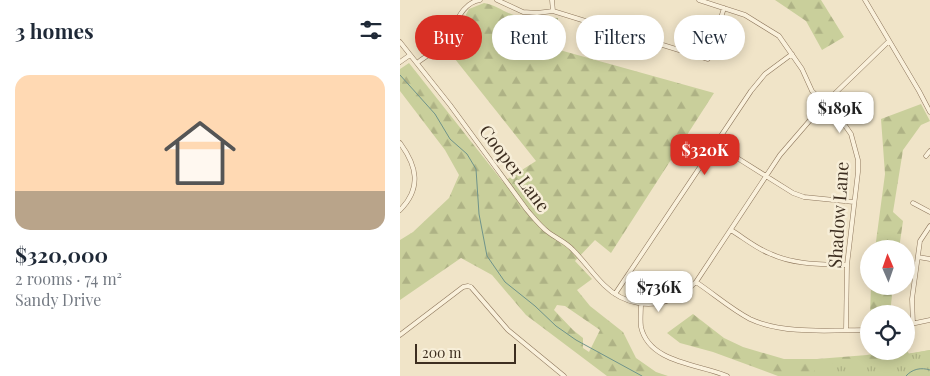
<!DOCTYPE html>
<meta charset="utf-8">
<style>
body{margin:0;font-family:"Playfair Display",serif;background:#f6f6f7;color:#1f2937;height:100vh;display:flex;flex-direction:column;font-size:19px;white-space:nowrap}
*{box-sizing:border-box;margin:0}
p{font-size:16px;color:#747a83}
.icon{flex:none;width:28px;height:28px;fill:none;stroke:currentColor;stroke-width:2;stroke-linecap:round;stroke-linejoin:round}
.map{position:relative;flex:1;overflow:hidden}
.panel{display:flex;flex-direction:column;background:#fff;width:400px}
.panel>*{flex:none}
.hud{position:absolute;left:15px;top:15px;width:440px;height:45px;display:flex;gap:10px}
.needle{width:32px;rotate:358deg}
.tools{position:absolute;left:460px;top:240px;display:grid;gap:10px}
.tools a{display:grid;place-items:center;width:55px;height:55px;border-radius:50%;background:#fff;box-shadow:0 2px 12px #0003;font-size:25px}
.scale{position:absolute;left:15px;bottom:12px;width:101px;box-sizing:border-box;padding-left:5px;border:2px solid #3d2e20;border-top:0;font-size:14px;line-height:18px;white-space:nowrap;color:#3d2e20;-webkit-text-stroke:4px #f7eed8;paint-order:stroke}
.price{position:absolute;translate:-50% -42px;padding:0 11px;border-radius:10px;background:#fff;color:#222;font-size:16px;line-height:32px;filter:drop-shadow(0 1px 2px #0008)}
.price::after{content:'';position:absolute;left:50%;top:30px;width:15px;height:11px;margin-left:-8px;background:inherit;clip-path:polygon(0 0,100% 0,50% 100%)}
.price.on{background:#d93025;color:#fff}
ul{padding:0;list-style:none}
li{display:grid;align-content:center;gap:10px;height:265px;padding:0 15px}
li span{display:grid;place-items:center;height:155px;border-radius:15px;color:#555}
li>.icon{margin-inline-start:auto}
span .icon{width:90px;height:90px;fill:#fffc;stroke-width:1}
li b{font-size:21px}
h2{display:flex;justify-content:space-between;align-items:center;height:60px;padding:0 15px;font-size:21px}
.pill{padding:0 18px;border-radius:22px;background:#fff;box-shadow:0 2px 12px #0003;font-size:18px;line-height:45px}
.pill.on{background:#d93025;color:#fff}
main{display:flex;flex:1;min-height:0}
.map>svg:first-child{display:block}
</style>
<main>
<section class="panel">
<h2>3 homes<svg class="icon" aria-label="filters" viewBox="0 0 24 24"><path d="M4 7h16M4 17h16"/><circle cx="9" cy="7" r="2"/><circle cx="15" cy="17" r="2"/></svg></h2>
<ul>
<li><span style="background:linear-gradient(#ffd9b3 75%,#b9a48a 0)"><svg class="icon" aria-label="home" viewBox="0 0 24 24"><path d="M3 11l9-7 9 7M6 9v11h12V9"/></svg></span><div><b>$320,000</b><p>2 rooms · 74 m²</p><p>Sandy Drive</p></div></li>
</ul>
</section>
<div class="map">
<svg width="530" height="376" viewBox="0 0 530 376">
<defs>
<pattern id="forest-firs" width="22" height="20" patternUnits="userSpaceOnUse" patternTransform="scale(1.25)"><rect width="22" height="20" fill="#c9cf9b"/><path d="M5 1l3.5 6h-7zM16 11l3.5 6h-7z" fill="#aeb285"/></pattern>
<pattern id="park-tufts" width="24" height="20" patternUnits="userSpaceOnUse" patternTransform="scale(1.25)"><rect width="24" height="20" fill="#c9cf9b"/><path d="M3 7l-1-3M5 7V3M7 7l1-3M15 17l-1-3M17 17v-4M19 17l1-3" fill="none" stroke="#aeb285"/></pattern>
</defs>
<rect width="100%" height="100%" fill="#f0e4c8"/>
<path fill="url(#forest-firs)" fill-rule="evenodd" d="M 375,0 L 421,0 L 444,37 L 422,50 L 406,21 Z
M 84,3 C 96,5 105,13 117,16 C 130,19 144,17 158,18 L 156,49 L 314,93 L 211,253 L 195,240 L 175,261 L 192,279 L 177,290 L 190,306 L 223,332 L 236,358 L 256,372 L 268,376 L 207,376 L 126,315 L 92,275 L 61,258 L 0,300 L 0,240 L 13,232 L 49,198 L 59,175 L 45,150 L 0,91 L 0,69 L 9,63 L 103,182 L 136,161 L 47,49 L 69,9 ZM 157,305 L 165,306 L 200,330 L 189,352 L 183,348 L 183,338 L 173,330 L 154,310 Z
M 521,104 L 530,121 L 521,125 L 503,150 L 493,212 L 503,221 L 499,249 L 475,249 L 485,174 L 481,119 Z
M 471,286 L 493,286 L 490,314 L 470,314 Z
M 293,314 L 324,338 L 343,347 L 384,359 L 417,359 L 467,355 L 488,351 L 506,351 L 506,348 L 509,354 L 530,350 L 530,376 L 378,376 L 313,352 L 280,343 L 267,333 Z"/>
<path fill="url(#park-tufts)" d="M 530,350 L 530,376 L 411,376 L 414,371 L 422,365 L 470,360 Z"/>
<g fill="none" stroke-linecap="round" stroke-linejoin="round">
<path stroke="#6f938a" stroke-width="1" d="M 0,75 L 35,114 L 50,139 L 67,154 L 76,169 L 79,214 L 87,256 L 105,282 L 135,306 L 156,326 L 176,340 L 242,376
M 506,376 C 512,369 521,367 530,370"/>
<g stroke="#8d765c" stroke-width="5">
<path id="street" d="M 97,0 L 123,12 L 137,13 L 153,11 L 308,59 L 324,8
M 152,0 L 153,11
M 299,0 L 345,15 L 379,36 L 402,69 L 412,91 L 439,117 L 451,134 L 458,160 L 458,172 L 447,265 L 446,330
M 465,0 L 519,91 L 530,112
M 0,42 L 50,105 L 127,210 C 134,218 140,226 148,232 C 157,239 166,242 173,250 C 184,261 193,274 204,285 C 224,305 253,310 278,296 C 285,293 290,287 296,282 L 380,155 L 424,104 L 489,41
M 0,62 L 10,55
M 17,63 C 26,56 38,50 45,41 C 55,28 60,3 80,0
M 0,143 C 17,166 22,188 0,210
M 315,144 L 393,193 L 404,197 L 454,202
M 526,156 L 530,151
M 513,203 L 530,212
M 331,230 C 344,238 357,249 371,254 C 395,265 421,264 447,265
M 518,257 L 530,259
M 296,282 C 314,294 331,309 350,319 C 384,335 432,330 469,330
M 215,294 L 351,91 L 365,74 L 392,54
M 241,304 C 241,312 240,320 241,327 C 249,363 299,364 327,376
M 513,324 L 512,299 L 520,241 L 530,226
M 506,325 L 530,320
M 0,335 L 63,287 L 68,286 L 71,287 L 108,330 L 164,376"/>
</g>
<use href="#street" stroke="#faf1dc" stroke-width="4"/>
</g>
<g text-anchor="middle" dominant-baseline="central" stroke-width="5" stroke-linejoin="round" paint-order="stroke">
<g font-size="18" fill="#3d2e20" stroke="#f7eed8">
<text transform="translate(115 168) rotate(53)">Cooper Lane</text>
<text transform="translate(438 215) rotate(-86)">Shadow Lane</text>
</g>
</g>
</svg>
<div class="tools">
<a><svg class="needle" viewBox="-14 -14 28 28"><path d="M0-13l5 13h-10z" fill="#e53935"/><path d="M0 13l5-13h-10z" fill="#747a83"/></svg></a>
<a><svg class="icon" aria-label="locate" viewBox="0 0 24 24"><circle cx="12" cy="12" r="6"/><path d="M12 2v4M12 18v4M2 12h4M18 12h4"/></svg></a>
</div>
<div class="scale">200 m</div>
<b class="price" style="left:440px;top:134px">$189K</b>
<b class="price on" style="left:305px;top:176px">$320K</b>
<b class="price" style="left:259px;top:313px">$736K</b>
<div class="hud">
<a class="pill on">Buy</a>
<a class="pill">Rent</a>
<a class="pill">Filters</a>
<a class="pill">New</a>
</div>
</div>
</main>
